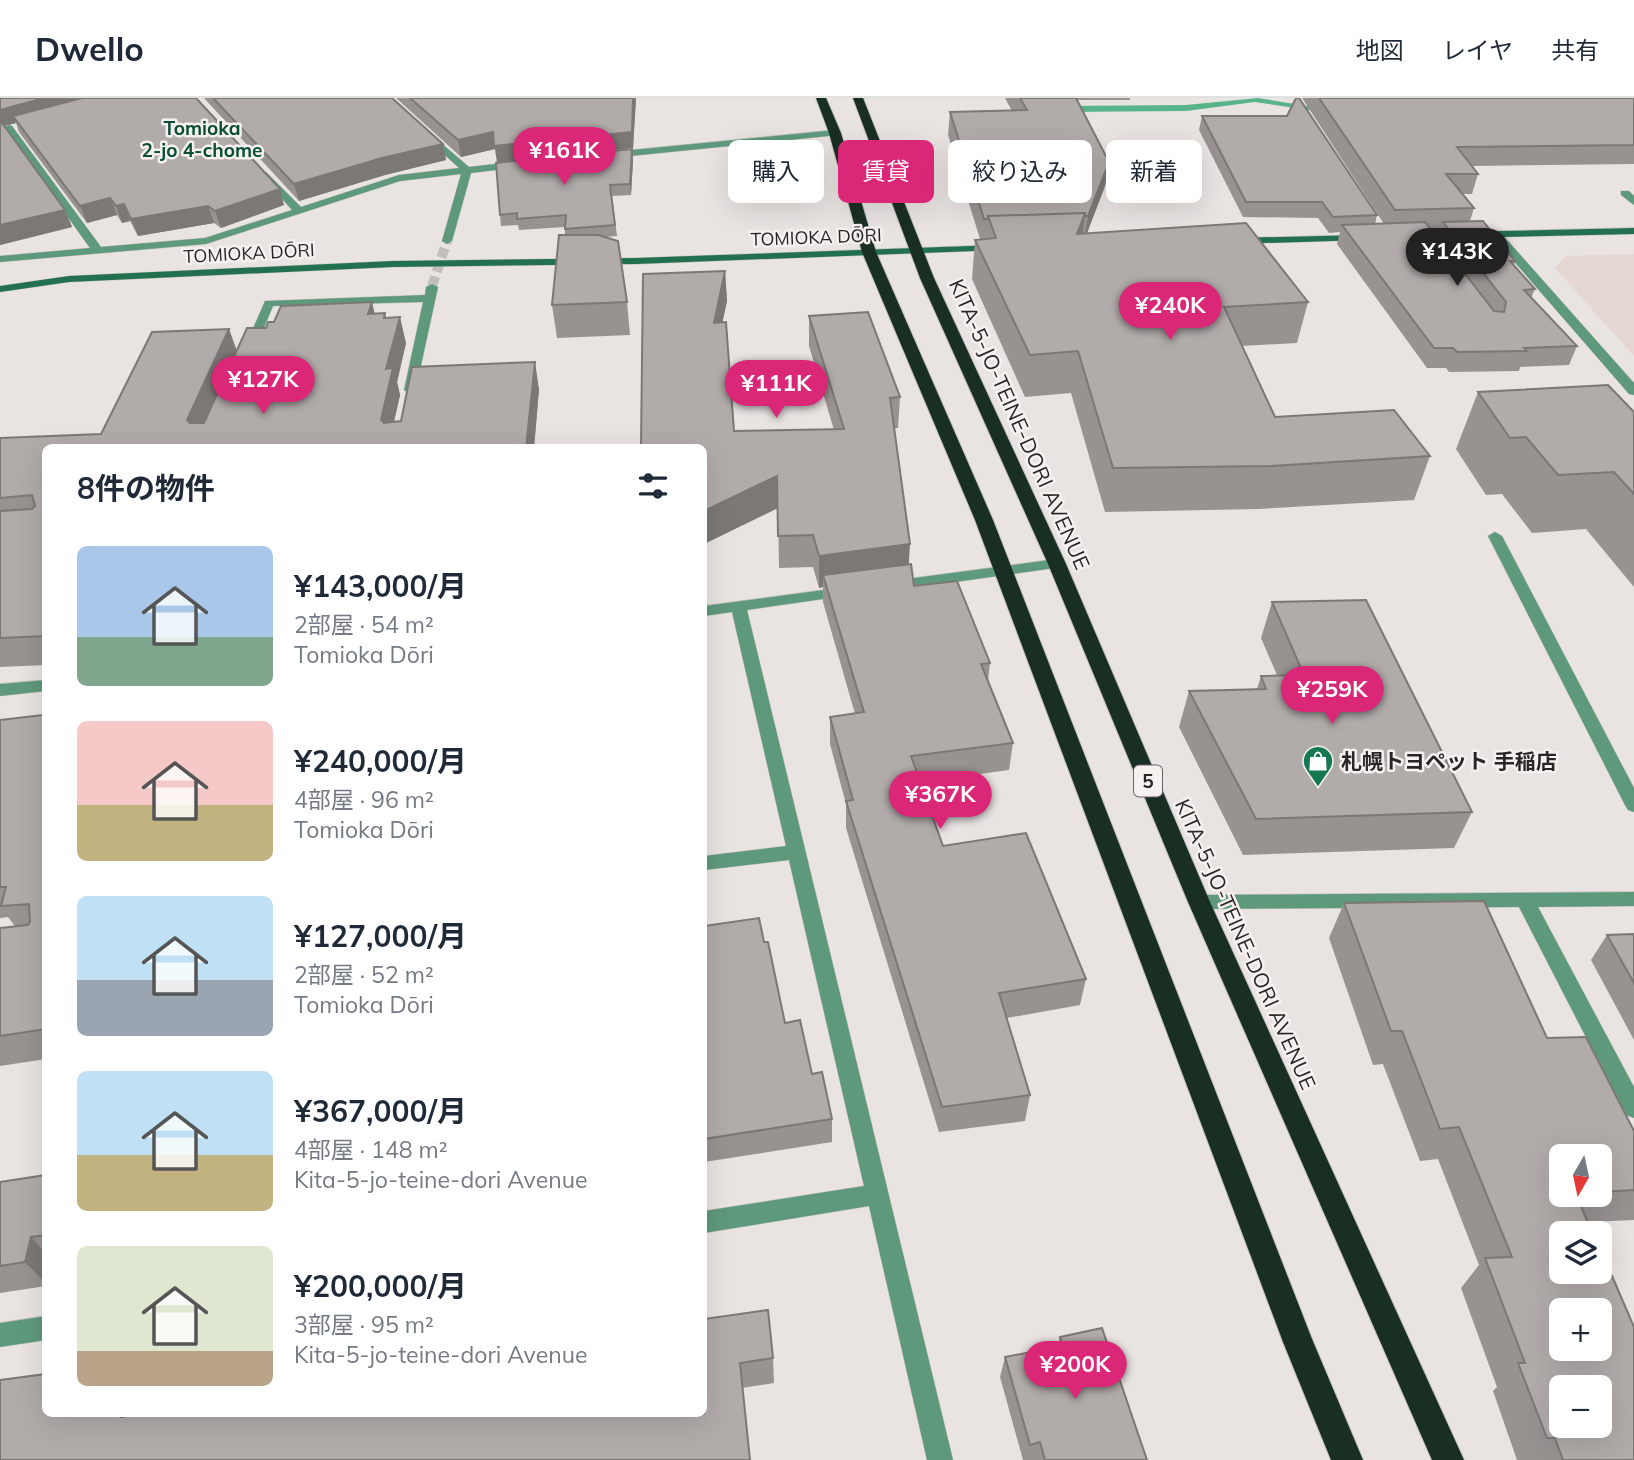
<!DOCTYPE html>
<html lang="ja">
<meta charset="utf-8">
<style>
body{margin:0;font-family:Mulish,"Noto Sans JP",sans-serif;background:#f2f2f3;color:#1f2937;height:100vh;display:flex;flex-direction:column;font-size:26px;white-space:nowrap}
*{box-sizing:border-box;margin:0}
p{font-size:23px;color:#747a83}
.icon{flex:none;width:38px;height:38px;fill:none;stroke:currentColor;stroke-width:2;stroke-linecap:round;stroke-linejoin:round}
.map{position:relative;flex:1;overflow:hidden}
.panel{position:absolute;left:42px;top:346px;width:665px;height:973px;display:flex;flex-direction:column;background:#fff;border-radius:10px;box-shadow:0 7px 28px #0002}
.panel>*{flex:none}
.guide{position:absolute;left:728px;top:42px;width:665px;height:63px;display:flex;gap:14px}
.needle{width:46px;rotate:189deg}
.fabs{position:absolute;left:1549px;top:1046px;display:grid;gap:14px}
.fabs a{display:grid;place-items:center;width:63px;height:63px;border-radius:10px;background:#fff;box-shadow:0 7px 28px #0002;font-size:35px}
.price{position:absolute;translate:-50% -60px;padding:0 16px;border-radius:24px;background:#db2777;color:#fff;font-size:23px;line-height:46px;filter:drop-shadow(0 2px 4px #0008)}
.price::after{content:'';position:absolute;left:50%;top:42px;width:21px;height:16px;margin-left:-10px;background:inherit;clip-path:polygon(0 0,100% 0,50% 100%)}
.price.active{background:#222;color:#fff}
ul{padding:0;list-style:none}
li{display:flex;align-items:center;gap:21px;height:175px;padding:0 35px}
li span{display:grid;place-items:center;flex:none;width:196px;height:140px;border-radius:10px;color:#555}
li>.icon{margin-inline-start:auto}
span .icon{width:84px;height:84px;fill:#fffc;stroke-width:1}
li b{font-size:30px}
h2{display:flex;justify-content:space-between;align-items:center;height:84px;padding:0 35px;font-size:30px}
.chip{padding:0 24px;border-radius:10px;background:#fff;box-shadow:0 7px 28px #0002;font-size:24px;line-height:63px}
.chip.active{background:#db2777;color:#fff}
header{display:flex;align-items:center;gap:42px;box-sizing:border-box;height:98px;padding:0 35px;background:#fff;border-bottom:2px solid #e0e1e3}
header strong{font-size:33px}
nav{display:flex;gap:38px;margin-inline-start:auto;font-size:24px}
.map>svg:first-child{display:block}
</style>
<header>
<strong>Dwello</strong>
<nav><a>地図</a><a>レイヤ</a><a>共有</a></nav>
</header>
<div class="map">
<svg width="1634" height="1362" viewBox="0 0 1634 1362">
<rect width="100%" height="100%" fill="#e9e4e2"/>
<path fill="#e5d7d2" d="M 1634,156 L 1634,258 L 1555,170 L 1566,158 Z"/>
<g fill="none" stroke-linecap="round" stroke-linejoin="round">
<path fill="#59b489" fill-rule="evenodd" d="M 1258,0 L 1332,12 L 1328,15 L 1255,4 L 1186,13 L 1061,14 L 1057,11 L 1061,8 L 1186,7 Z"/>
<path stroke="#c2bebc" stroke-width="10" stroke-dasharray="10 5" stroke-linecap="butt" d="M 432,188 L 447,143"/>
<g stroke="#c6c2c0" stroke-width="1">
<path id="lane" d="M 1621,93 L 1629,93 L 1634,98 L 1634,107 L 1621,97 Z
M 1495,434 L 1502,438 L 1634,690 L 1634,714 L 1628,712 L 1625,707 L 1488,438 Z"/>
</g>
<g stroke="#c6c2c0" stroke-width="1">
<path id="street" d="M 9,27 L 12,28 L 101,149 L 205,140 L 292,112 L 261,77 L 266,74 L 301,109 L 399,77 L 459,70 L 423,37 L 421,35 L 426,32 L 469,69 L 520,63 L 525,66 L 520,69 L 471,75 L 452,143 L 447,146 L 442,143 L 461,76 L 400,83 L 206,146 L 0,164 L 0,158 L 90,150 L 4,30 Z
M 835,32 L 838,33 L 838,37 L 611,60 L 606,57 L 611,54 Z
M 1492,134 L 1500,134 L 1634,285 L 1634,297 L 1629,296 L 1492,138 Z
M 432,186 L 438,189 L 415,295 L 410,296 L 404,292 L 423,204 L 273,208 L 254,254 L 244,251 L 265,203 L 425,197 L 426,189 Z
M 1057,461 L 1064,466 L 1062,469 L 891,493 L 883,488 L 891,483 Z
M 846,489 L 851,491 L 854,494 L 851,497 L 747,512 L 953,1362 L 927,1362 L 869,1108 L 704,1135 L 704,1113 L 864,1088 L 789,762 L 704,772 L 704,758 L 786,748 L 732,514 L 704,518 L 704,508 Z
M 46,582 L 46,593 L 0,598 L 0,586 Z
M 1634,794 L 1634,808 L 1538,809 L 1634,989 L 1634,1020 L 1626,1017 L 1519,809 L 1199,811 L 1192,809 L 1189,804 L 1192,799 L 1199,797 Z
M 46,1218 L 46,1242 L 0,1249 L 0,1225 Z"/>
</g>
<g stroke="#c6c2c0" stroke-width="1">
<path id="secondary" d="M 1634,130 L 1634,136 L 1414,141 L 1409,138 L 1414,135 Z
M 1361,137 L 1366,140 L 1365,142 L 1235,146 L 1230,143 L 1235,140 Z
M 997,147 L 1002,150 L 1001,152 L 636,166 L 393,169 L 69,184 L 0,194 L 0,188 L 69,178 L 393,163 L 636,160 Z"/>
</g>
<g stroke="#c6c2c0" stroke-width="2">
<path id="highway" d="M 816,0 L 826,0 L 841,35 L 876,154 L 993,422 L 1312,1241 L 1363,1362 L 1331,1362 L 1283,1244 L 975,422 L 862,154 L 829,35 Z
M 853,0 L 863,0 L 934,180 L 1066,466 L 1210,804 L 1464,1362 L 1432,1362 L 1188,804 L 1048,466 L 920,180 Z"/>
</g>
<use href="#lane" fill="#5f997c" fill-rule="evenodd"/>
<use href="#street" fill="#5f997c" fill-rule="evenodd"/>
<use href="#secondary" fill="#23704f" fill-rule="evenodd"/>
<use href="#highway" fill="#1a2f24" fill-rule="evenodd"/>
</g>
<path fill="#989391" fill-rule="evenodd" d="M 0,0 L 284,107 L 221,130 L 214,125 L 138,138 L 130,123 L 122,125 L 117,117 L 87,125 L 19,34 L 16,25 L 4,28 L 65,112 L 72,129 L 0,147 Z
M 204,0 L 392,0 L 443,46 L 446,62 L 385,77 L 299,103 Z
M 396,0 L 636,0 L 633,50 L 495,51 L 461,59 Z
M 1005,0 L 1130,0 L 1130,2 L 1077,2 L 1109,64 L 1105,88 L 1087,135 L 1308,204 L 1297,245 L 1242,248 L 1275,319 L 1430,358 L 1414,402 L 1259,411 L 1105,414 L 1071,295 L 1025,299 L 972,181 L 975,142 L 980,141 L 948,37 L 950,14 L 1012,13 Z
M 1302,0 L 1634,0 L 1634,66 L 1472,68 L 1478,76 L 1472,96 L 1462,96 L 1474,110 L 1470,123 L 1515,163 L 1514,167 L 1535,191 L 1531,200 L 1577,248 L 1569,267 L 1520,269 L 1519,273 L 1449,274 L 1446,270 L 1427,270 L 1337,146 L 1340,134 L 1329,135 L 1318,120 L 1243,119 L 1199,32 L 1202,18 L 1377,117 L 1375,126 L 1384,126 ZM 1431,131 L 1441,131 L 1438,140 Z
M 633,62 L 631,97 L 612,98 L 617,138 L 606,139 L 627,204 L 630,237 L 557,240 L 552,207 L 565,137 L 565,129 L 519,132 L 518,127 L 501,128 L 500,117 Z
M 725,173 L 727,203 L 722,224 L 734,333 L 834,332 L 809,248 L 809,218 L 900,299 L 898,330 L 894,330 L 909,466 L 914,488 L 990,565 L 988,583 L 1013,645 L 1009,672 L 920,684 L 943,748 L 1086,881 L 1080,907 L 1007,920 L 1030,997 L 1025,1023 L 939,1034 L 846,730 L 846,706 L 830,646 L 830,619 L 855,616 L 823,504 L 823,489 L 819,490 L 813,469 L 779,470 L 778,410 L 704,446 L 704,350 Z
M 385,215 L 386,220 L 406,245 L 397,284 L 400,297 L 394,324 L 539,291 L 534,350 L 46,350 L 46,567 L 0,569 L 0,340 L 101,336 L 229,231 L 237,253 L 266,230 Z
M 1478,294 L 1634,314 L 1634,489 L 1586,431 L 1532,435 L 1502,396 L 1486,397 L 1456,351 Z
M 1272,504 L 1472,714 L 1454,750 L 1243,757 L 1179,629 L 1189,593 L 1257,591 L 1261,578 L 1277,577 L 1261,540 Z
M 46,609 L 46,961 L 0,968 L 0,830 L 15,828 L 8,819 L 0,820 L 0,622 L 43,617 Z
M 1344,805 L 1547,940 L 1634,1033 L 1634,1122 L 1588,1124 L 1634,1362 L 1517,1362 L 1493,1293 L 1497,1289 L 1461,1190 L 1479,1167 L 1438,1061 L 1420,1063 L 1383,966 L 1373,967 L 1329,840 ZM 1600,1059 L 1600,1097 L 1561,1097 Z
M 704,828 L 785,925 L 812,976 L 832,1021 L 832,1044 L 704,1064 Z
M 1634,836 L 1634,942 L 1591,862 L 1607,837 Z
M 46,1077 L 46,1188 L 0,1195 L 0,1084 Z
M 704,1221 L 773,1260 L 774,1285 L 742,1290 L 750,1362 L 46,1316 L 704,1316 Z
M 1060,1239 L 1147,1362 L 1023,1362 L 1000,1279 L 1005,1259 L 1057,1249 Z"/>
<path fill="#7c7876" d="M 44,0 L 86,0 L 13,18 L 16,25 L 0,29 L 0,12 Z
M 633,0 L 636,0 L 633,50 L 497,65 L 495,51 L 461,59 L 458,42 Z
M 443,46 L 446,62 L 385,77 L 299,103 L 294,86 L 382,60 Z
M 632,51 L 633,62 L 631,97 L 630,86 Z
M 1109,64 L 1105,88 L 1084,143 L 1088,118 Z
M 280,91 L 284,107 L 221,130 L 215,113 Z
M 110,100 L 117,117 L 87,125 L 80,108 Z
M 124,106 L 130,123 L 122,125 L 116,108 Z
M 208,108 L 214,125 L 138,138 L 131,121 Z
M 65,112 L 72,129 L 0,147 L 0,127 Z
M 1085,115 L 1080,154 L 1077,136 Z
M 725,173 L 727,203 L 716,255 L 714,225 Z
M 372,204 L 378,230 L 368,216 Z
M 400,219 L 406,245 L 397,284 L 400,297 L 388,349 L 381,322 L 386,271 Z
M 229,231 L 238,257 L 198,349 L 187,322 Z
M 535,264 L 539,291 L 534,350 L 526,350 Z
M 777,378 L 778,410 L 704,446 L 704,413 Z
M 910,446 L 908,478 L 823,477 L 823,489 L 819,490 L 819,458 Z
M 31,1139 L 46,1156 L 46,1186 L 25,1164 Z
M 121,1316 L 150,1316 L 121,1319 Z"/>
<path fill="#b1aba9" stroke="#7c7876" stroke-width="2" fill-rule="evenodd" d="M 0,0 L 44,0 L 0,12 Z
M 82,0 L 196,0 L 280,91 L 215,113 L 208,108 L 131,121 L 124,106 L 116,108 L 110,100 L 80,108 L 13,18 Z
M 213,0 L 392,0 L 443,46 L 382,60 L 294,86 Z
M 410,0 L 633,0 L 632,34 L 494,48 L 493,34 L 458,42 Z
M 1020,0 L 1076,0 L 1109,64 L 1088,118 L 1085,118 L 1085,115 L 988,118 L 988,121 L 984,121 L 950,14 L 1027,12 Z
M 1296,0 L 1299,0 L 1377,117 L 1333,119 L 1322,104 L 1246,104 L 1202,18 L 1287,18 Z
M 1319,0 L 1634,0 L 1634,47 L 1457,49 L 1478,76 L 1446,76 L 1474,110 L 1395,112 Z
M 0,22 L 65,112 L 0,127 Z
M 632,51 L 630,86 L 610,87 L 615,127 L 565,131 L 566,117 L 517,121 L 517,115 L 500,117 L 496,65 Z
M 1085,115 L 1077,136 L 1246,125 L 1308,204 L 1224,209 L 1275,319 L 1394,312 L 1430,358 L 1271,368 L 1113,370 L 1078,253 L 1030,257 L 975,142 L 996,140 L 988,118 Z
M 1483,123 L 1515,163 L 1510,163 L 1535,191 L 1524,192 L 1577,248 L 1524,250 L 1527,253 L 1457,254 L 1453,250 L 1434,250 L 1342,127 L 1425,124 L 1494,213 L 1504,214 L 1506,204 L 1443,124 Z
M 559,137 L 598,137 L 618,143 L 627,204 L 552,207 Z
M 725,173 L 714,225 L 726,224 L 734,333 L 844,331 L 809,218 L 868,214 L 900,299 L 890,300 L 910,446 L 819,458 L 813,437 L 778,438 L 777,378 L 704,413 L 704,350 L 641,350 L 643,176 Z
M 372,204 L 368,216 L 385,215 L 384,220 L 400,219 L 386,271 L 393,270 L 381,322 L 384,325 L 401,323 L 412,269 L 535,264 L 526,350 L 46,350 L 46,538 L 0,540 L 0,413 L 32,411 L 35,408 L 32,397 L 0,400 L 0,340 L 101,336 L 152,234 L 229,231 L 187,322 L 190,325 L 204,325 L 247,230 L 266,230 L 268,224 L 274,224 L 281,208 Z
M 1608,287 L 1634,314 L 1634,396 L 1614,374 L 1558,377 L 1526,339 L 1510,340 L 1478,294 Z
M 911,466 L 914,488 L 957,483 L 990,565 L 981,566 L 1013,645 L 911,658 L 943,748 L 1026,735 L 1086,881 L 999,895 L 1030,997 L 942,1009 L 846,703 L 853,702 L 830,619 L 864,614 L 823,477 Z
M 1366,502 L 1472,714 L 1256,721 L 1189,593 L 1266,591 L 1261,578 L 1304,577 L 1272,504 Z
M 46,609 L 46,931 L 0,938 L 0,830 L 28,827 L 30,824 L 29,806 L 1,808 L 6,789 L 0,789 L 0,622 L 43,617 Z
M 1484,803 L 1547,940 L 1586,939 L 1634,1033 L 1634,1092 L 1600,1094 L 1600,1059 L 1561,1059 L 1561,1097 L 1576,1097 L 1593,1136 L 1561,1136 L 1561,1174 L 1600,1174 L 1600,1150 L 1634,1229 L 1634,1362 L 1563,1362 L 1555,1340 L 1547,1340 L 1518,1265 L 1525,1265 L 1485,1160 L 1512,1159 L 1459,1029 L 1440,1031 L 1402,933 L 1391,933 L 1344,805 ZM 1561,1213 L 1600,1213 L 1600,1251 L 1561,1251 ZM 1561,1290 L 1600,1290 L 1600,1328 L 1561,1328 Z
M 759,820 L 764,844 L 768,844 L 785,925 L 800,922 L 812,976 L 822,974 L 832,1021 L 704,1041 L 704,828 Z
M 1634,836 L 1634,885 L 1607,837 Z
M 46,1077 L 46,1137 L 31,1139 L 25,1164 L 0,1168 L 0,1084 Z
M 768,1212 L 773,1260 L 740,1265 L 750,1362 L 0,1362 L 0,1282 L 46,1276 L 46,1316 L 121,1316 L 121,1319 L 140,1316 L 704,1316 L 704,1221 Z
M 1102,1230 L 1147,1362 L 1045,1362 L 1040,1344 L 1030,1347 L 1005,1259 L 1063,1248 L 1060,1239 Z"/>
<defs>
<g id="shop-pin" transform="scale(1.575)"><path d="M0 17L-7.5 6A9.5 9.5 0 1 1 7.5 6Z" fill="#147952" stroke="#f6f1ef"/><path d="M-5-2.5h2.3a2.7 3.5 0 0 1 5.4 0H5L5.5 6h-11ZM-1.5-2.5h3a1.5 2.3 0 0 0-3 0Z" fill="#fff"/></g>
</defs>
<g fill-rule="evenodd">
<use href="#shop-pin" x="1318" y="663"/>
</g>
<g text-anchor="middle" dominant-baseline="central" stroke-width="5" stroke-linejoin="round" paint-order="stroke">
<g font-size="18" fill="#282625" stroke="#f6f1ef">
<text transform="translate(816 139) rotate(-2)">TOMIOKA DŌRI</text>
<text transform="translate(249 155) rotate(-3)">TOMIOKA DŌRI</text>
</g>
<g font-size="19" font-weight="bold" fill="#074e33" stroke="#f6f1ef">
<text x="202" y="30">Tomioka<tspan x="202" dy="22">2-jo 4-chome</tspan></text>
</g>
<rect fill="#f6f1ef" stroke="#666362" stroke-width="2" x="1134" y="667.5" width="28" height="31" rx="5"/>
<g font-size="19" font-weight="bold" fill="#282625">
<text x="1148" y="683">5</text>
</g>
<g font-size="21" fill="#282625" stroke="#f6f1ef">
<text transform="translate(1020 326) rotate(66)">KITA-5-JO-TEINE-DORI AVENUE</text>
<text transform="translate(1246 846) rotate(66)">KITA-5-JO-TEINE-DORI AVENUE</text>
</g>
<g font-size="21" font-weight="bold" fill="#282625" stroke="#f6f1ef" text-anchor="start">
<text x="1341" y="663">札幌トヨペット 手稲店</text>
</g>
</g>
</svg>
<div class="fabs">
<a><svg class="needle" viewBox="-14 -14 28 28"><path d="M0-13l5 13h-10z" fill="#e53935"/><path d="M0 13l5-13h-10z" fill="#747a83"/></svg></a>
<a><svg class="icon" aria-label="layers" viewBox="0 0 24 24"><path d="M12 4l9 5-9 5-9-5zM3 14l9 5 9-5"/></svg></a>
<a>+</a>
<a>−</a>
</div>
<b class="price" style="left:564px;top:89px">¥161K</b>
<b class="price active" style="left:1457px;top:190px">¥143K</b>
<b class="price" style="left:1170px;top:244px">¥240K</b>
<b class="price" style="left:263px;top:318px">¥127K</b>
<b class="price" style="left:776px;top:322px">¥111K</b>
<b class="price" style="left:1332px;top:628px">¥259K</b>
<b class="price" style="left:940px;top:733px">¥367K</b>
<b class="price" style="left:1075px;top:1303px">¥200K</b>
<div class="guide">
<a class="chip">購入</a>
<a class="chip active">賃貸</a>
<a class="chip">絞り込み</a>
<a class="chip">新着</a>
</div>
<section class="panel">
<h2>8件の物件<svg class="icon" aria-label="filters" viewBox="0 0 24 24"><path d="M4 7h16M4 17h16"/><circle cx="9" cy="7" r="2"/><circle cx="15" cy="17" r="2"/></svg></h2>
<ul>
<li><span style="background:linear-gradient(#a9c7e8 65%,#7fa58c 0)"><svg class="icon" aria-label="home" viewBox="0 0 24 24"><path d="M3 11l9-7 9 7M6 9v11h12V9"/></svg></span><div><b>¥143,000/月</b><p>2部屋 · 54 m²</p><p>Tomioka Dōri</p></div></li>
<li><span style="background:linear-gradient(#f6c9c9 60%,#c2b280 0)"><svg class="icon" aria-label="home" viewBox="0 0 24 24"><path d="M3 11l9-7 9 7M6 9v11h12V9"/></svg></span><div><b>¥240,000/月</b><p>4部屋 · 96 m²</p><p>Tomioka Dōri</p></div></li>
<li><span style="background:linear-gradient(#bfe0f5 60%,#9aa5b1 0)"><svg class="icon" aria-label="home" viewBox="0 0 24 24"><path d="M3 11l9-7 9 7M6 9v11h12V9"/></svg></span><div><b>¥127,000/月</b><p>2部屋 · 52 m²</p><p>Tomioka Dōri</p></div></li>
<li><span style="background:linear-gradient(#bfe0f5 60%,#c2b280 0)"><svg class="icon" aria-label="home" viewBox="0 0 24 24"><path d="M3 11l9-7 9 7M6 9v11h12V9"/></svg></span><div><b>¥367,000/月</b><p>4部屋 · 148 m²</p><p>Kita-5-jo-teine-dori Avenue</p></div></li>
<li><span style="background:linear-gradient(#dfe7d0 75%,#b9a48a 0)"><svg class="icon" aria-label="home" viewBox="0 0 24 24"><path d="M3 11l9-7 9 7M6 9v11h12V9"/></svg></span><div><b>¥200,000/月</b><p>3部屋 · 95 m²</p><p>Kita-5-jo-teine-dori Avenue</p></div></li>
</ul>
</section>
</div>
